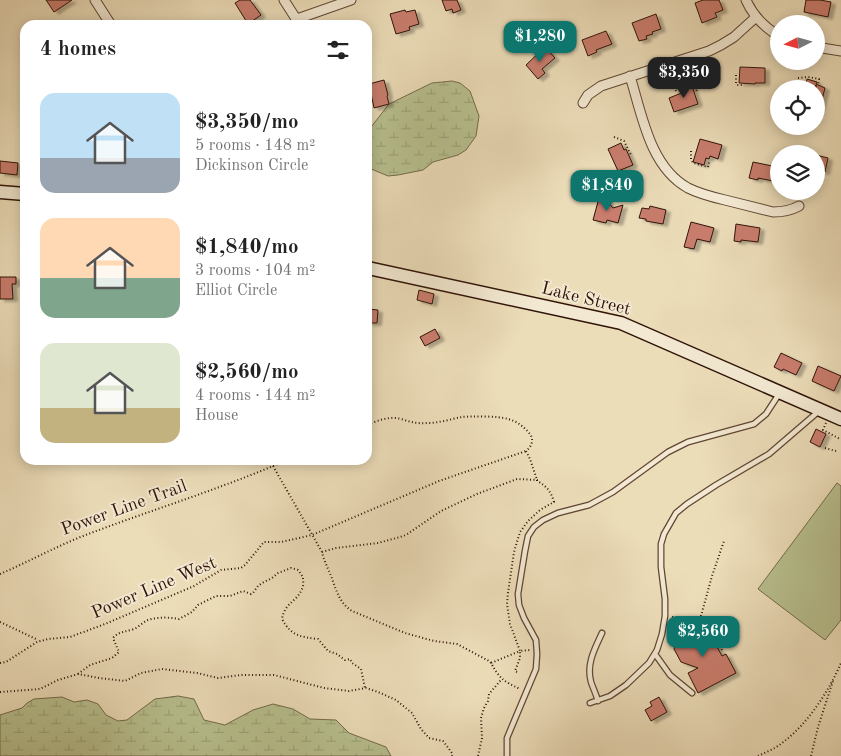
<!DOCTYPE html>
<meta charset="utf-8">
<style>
body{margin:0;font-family:"Old Standard TT",serif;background:#f6f6f6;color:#222;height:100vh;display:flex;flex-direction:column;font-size:19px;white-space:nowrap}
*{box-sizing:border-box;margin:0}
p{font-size:16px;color:#767676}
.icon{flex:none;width:28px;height:28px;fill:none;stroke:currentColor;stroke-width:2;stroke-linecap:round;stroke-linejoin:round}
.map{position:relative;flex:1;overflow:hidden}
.sheet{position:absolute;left:20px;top:20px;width:352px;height:445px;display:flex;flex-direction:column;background:#fff;border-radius:15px;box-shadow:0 2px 12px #0003}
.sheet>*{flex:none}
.needle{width:32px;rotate:264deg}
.buttons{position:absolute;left:770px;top:15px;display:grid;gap:10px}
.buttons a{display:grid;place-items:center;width:55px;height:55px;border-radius:50%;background:#fff;box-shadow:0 2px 12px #0003;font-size:25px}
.price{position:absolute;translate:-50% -42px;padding:0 11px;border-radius:10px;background:#0f766e;color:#fff;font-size:16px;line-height:32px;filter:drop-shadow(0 1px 2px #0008)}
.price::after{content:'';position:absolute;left:50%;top:30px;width:15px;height:11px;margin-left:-8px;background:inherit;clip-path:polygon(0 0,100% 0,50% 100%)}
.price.current{background:#222;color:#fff}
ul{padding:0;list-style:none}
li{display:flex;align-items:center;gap:15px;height:125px;padding:0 20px}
li span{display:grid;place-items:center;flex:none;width:140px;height:100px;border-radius:15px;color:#555}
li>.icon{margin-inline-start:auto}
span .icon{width:60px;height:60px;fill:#fffc;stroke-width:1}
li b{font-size:21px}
h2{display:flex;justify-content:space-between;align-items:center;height:60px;padding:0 20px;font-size:21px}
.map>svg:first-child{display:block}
</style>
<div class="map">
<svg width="841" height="756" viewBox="0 0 841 756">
<defs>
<pattern id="wetland-marsh" width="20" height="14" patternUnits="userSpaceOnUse" patternTransform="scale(1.25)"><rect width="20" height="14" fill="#b8c08f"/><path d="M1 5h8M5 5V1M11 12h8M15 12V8" fill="none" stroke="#9ea47a"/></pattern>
<filter id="shadow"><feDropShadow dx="4.5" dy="2.5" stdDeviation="1" flood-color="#0004"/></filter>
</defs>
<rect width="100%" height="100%" fill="#ecddb9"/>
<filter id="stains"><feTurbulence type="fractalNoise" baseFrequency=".004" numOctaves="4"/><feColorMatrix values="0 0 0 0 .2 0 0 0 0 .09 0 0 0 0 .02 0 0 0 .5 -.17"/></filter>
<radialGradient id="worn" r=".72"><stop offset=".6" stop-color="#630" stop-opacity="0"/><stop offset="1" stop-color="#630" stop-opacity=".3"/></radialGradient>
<path fill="url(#wetland-marsh)" stroke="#746a4c" d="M 452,81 L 460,83 L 470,91 L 479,116 L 476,136 L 466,150 L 458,155 L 433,162 L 423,170 L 398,175 L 388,176 L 369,168 L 368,160 L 368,131 L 389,104 L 432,83 Z
M 178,696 L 194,699 L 204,720 L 225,725 L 253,710 L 273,704 L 293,709 L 310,719 L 336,720 L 349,733 L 386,747 L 391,756 L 0,756 L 0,715 L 22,708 L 27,703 L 34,699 L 62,697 L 74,702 L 87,700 L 98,704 L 106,715 L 118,721 L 127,720 L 155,699 Z"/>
<path fill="#b8c08f" stroke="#746a4c" d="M 837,483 L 841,486 L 841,620 L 825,640 L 758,589 Z"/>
<path fill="#c97d6d" stroke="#301308" filter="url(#shadow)" d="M 46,0 L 72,0 L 54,12 Z
M 240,0 L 250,0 L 261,15 L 248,24 L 235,3 Z
M 442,0 L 457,0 L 461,10 L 453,13 L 452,9 L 446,11 Z
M 703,0 L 719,0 L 723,10 L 715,13 L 717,17 L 702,23 L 695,3 Z
M 806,0 L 820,0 L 831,2 L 828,17 L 804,12 Z
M 405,10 L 406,12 L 415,10 L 419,24 L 409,27 L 410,30 L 396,34 L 390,14 Z
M 656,14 L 661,29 L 652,32 L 653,34 L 646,36 L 647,39 L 639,41 L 632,23 Z
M 606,31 L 612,44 L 596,50 L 597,52 L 588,56 L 582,40 Z
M 545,47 L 555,58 L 542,69 L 545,73 L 538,79 L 526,65 Z
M 740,67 L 765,68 L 765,83 L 755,83 L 755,84 L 739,83 Z
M 807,79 L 817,82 L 816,84 L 825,88 L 819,111 L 816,111 L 816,85 L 815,89 L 805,89 Z
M 384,80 L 388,95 L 387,96 L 389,104 L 374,108 L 369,84 Z
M 691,83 L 698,104 L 674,112 L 669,98 L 684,92 L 682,86 Z
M 700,139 L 722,145 L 718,159 L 710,156 L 709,159 L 706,158 L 704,165 L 693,162 Z
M 621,143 L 624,150 L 626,149 L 633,165 L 618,171 L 608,149 Z
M 816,155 L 828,158 L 825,172 L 816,170 Z
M 0,161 L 18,163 L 17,175 L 0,173 Z
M 753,162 L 777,167 L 773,181 L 758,178 L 758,180 L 749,178 Z
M 599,198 L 606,200 L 613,208 L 623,205 L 618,223 L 607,220 L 606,223 L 593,220 Z
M 650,206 L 666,210 L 663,224 L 646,221 L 646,219 L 639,218 L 642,208 L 649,209 Z
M 691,222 L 714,228 L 710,242 L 697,239 L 694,249 L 684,247 Z
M 736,224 L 760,228 L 758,242 L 741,240 L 741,242 L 734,241 Z
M 0,277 L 16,277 L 16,284 L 12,284 L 13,299 L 0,299 Z
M 419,290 L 434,294 L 432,304 L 417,300 Z
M 368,309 L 378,310 L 377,323 L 368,323 Z
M 435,329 L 440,338 L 425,346 L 420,337 Z
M 781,353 L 802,363 L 796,375 L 783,369 L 782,371 L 774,367 Z
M 818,366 L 841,376 L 834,391 L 812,381 Z
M 816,429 L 826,434 L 820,447 L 810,442 Z
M 694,625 L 708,630 L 722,656 L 726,654 L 736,673 L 698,693 L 688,673 L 698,668 L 681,662 L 674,649 L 678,636 L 692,629 Z
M 659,697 L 667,712 L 651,721 L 645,710 L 652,706 L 650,702 Z"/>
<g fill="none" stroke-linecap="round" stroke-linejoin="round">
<g stroke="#5f4634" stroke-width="7">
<path id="service" d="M 655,654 L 670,675 L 692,693
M 598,701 C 596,694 593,688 591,682 C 586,664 595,648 602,633
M 590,703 L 610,696 L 626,685 L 649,663 L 657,650 L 662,634 L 665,616 L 665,599 L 661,567 L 661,544 L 664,534 L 676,513 L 687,504 L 716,485 L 769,454 L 819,411
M 507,756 L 507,738 L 536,669 L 537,654 L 536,640 L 524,618 L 519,605 L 518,594 L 525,551 L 528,536 L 534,527 L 543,520 L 558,513 L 589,505 L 613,492 L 668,452 L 688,442 L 754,424 L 766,414 L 779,394"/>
</g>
<g stroke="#5f4634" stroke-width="11">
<path id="minor" d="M 95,0 L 111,25
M 284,0 L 300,25
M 746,0 C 753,16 764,27 779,36
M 297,19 L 351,0
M 816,47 L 841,51
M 630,76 C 642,115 650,167 688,188 C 700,194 712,197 725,200 C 741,204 757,208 773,212 C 783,212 790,211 799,206
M 583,103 L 588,95 L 601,86 L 709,51 L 721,45 L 734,37 L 756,17"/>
</g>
<g stroke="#301308" stroke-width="15">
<path id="secondary" d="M 0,192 L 25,194
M 368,268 L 621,323 L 841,419"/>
</g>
<path stroke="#301308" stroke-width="2" stroke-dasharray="1 2.5" stroke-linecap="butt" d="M 736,75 L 736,83 L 737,85 L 742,85
M 798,78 L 808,77 L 819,79 L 818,85
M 676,91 L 674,88 L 691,82 L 693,83 L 697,91
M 614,137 L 624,141 L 631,155
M 691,151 L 691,159 L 693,163 L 708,167 L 709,162
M 826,423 L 823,430 L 840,439
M 368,425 C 378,420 390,416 401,419 C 410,422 418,424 428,423 C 439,423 451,419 462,417 C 472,416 499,416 508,419 C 517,421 524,427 530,434 C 534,440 532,446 526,451 L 530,459 L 537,480
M 825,448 L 836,451
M 273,466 L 322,552
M 0,574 C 28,562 55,547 83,536 C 151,510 221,489 287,460
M 672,617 C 701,620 708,625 722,650
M 0,622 L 38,640
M 699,623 L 712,576 L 724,541
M 0,663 L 6,662 L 37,642 L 48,639 L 70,637 L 105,624 L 194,586 L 221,570 L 241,568 L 245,565 L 264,542 L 281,542 L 312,535 L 439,481 L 526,451
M 491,663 L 489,661 L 457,644 L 434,641 L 405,633 L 352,611 C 339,603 336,589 331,576 C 328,568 324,561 322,552 L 336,548 L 378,543 L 400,537 L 406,535 L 441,511 L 477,494 L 517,479 L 537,480 L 537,481 C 547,486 551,492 554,502 L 540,510 L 528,521 L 520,532 L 514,552 L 508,593 L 507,604 L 510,624 L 520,651 L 491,663 C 500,679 503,681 520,689
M 517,672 L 515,671 L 520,658 L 520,651 L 530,650
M 78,674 L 90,665 L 112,658 L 119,652 L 113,638 C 119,631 126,632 134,629 C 139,627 143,622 148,620 C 158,617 169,617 179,619 L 192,612 L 198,605 L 216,596 L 230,596 L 243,591 L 251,594 L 253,593 L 258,586 L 262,583 L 272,578 L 278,573 L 291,568 L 298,570 L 303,577 C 303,581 304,586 302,589 C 296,603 285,602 282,619 C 291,636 301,637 318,639 L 328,651 L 337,654 L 345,660 L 350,659 L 352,663 L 361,669 L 365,688
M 0,692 L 40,689 L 58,680 L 78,674 L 99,678 L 125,681 L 141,673 L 162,669 L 197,673 L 218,678 L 241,675 L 274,675 L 324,688 L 349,691 L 366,688 L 378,692 L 396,700 L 412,713 L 421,729 L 429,738 L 443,741 L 452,753 L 452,756
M 478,756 L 482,738 L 481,718 L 484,708 L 488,701 L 489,694 L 501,680
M 758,756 C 766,752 775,749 782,743 C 807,725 829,691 841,663
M 811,756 L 818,727 L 833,681"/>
<use href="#service" stroke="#f3e9d2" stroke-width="4.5"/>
<use href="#minor" stroke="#f3e9d2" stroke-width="9"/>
<use href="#secondary" stroke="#f3e9d2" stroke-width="12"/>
</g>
<g text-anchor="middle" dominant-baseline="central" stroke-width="4" stroke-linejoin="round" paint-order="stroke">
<g font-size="18" fill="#301308" stroke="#f3e9d2">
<text transform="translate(586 299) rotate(14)">Lake Street</text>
<text transform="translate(124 508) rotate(-20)">Power Line Trail</text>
<text transform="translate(154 588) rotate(-23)">Power Line West</text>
</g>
</g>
<rect width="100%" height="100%" filter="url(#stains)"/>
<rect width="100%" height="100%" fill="url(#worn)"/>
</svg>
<div class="buttons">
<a><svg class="needle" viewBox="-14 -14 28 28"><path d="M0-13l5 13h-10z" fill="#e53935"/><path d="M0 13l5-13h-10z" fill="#767676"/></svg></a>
<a><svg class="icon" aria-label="locate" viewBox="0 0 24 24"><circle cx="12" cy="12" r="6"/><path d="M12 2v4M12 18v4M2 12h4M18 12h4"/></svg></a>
<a><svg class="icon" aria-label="layers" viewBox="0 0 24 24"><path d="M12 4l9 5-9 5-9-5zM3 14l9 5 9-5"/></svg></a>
</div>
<b class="price" style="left:540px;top:63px">$1,280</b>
<b class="price current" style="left:684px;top:99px">$3,350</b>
<b class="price" style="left:607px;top:212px">$1,840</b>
<b class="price" style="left:703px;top:658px">$2,560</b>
<section class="sheet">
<h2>4 homes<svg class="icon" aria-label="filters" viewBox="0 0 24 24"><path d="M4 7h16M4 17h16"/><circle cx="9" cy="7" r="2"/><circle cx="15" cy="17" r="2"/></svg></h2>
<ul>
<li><span style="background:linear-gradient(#bfe0f5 65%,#9aa5b1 0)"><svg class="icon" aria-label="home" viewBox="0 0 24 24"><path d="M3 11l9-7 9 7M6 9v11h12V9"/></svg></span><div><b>$3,350/mo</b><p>5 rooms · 148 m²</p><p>Dickinson Circle</p></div></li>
<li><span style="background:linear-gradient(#ffd9b3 60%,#7fa58c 0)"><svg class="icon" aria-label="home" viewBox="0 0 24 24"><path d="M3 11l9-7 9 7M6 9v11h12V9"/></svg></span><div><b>$1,840/mo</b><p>3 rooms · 104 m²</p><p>Elliot Circle</p></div></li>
<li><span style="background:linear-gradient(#dfe7d0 65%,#c2b280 0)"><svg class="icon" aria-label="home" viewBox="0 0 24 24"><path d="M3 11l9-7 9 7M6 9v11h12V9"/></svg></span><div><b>$2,560/mo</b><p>4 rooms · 144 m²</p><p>House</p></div></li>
</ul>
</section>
</div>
